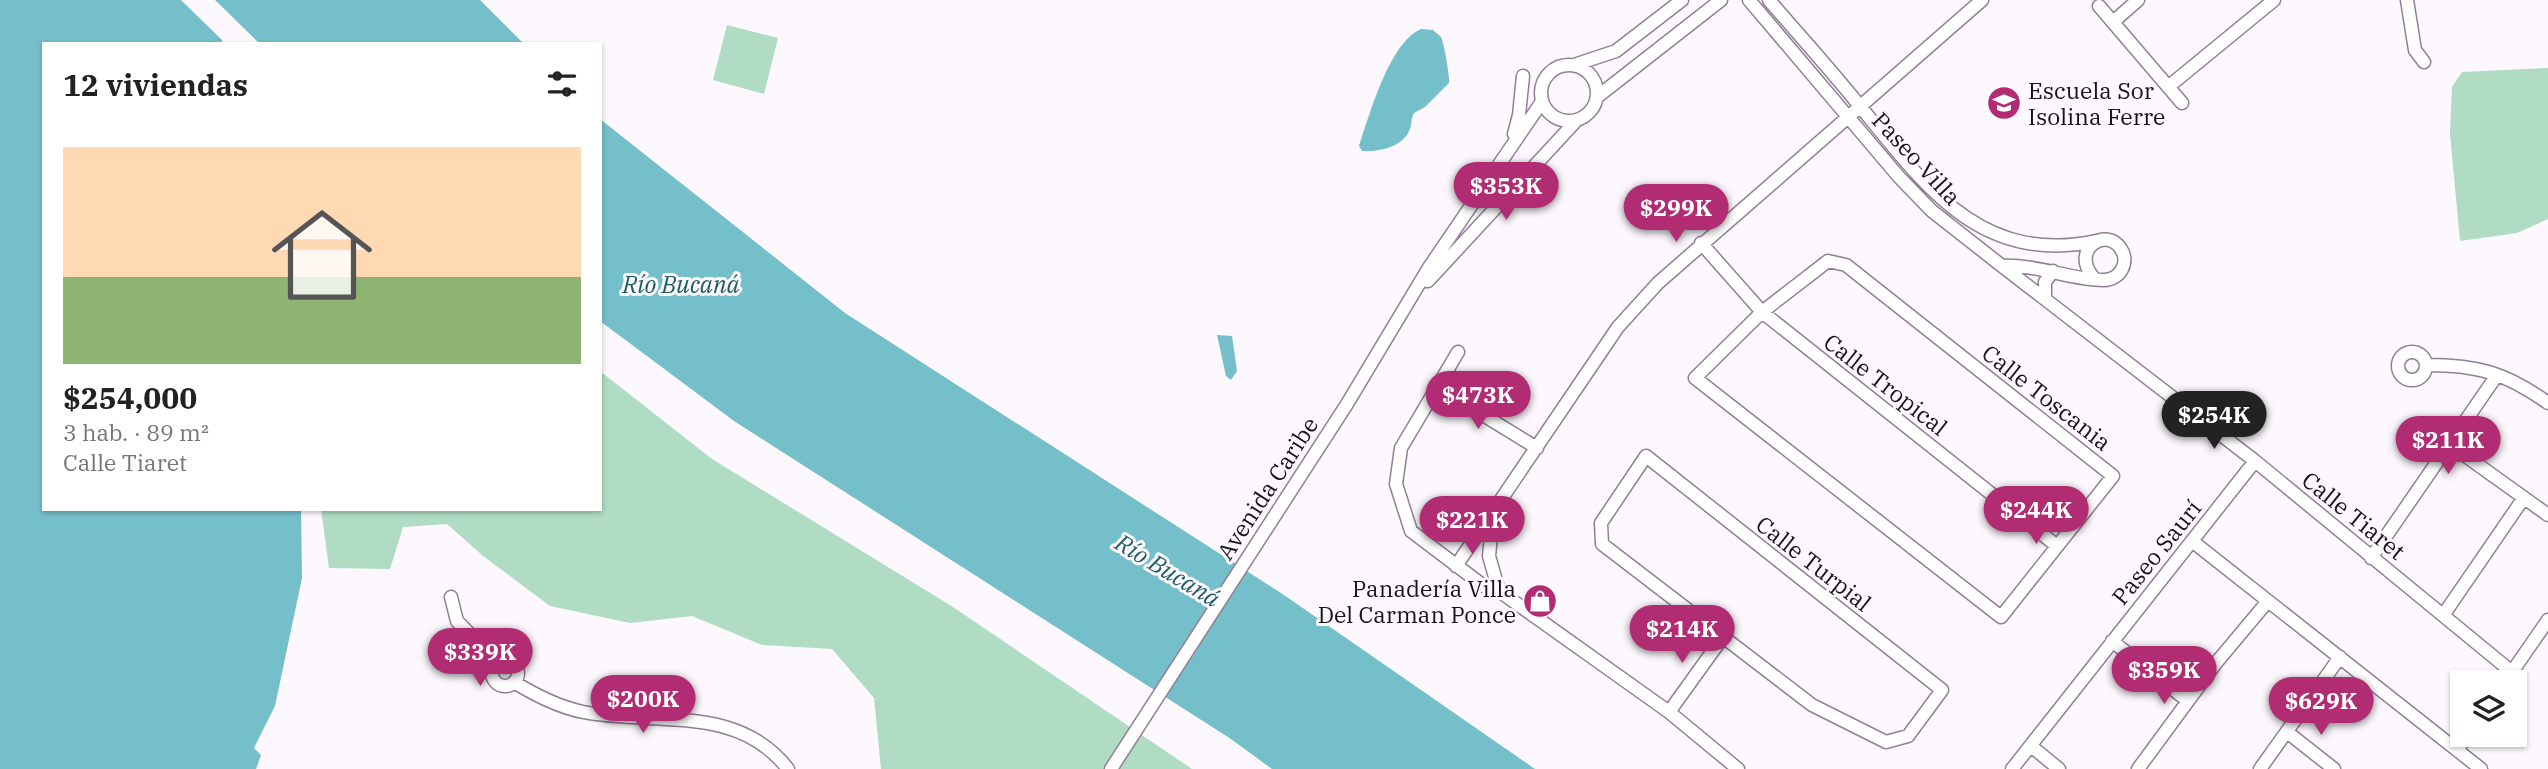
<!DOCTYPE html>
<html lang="es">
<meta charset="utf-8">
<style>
body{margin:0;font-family:"IBM Plex Serif",serif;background:#f2f2f2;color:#222;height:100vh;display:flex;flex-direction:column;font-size:26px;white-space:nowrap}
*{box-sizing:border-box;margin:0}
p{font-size:23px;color:#767676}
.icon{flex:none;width:38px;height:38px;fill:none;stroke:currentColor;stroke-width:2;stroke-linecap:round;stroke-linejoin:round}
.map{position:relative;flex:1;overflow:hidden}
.panel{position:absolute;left:42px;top:42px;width:560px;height:469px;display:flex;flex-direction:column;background:#fff;border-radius:0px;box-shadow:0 2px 5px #0004}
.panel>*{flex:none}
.controls{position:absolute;left:2450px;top:670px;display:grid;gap:14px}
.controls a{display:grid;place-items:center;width:77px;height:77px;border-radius:0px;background:#fff;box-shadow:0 2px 5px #0004;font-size:35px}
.price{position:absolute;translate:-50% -60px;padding:0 16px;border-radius:24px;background:#b12c73;color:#fff;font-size:23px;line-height:46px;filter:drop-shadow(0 2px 4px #0008)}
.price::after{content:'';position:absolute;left:50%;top:42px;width:21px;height:16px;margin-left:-10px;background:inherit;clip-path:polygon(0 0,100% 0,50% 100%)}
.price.selected{background:#222;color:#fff}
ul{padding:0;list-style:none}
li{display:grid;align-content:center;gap:14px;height:371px;padding:0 21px}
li+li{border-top:2px solid #e0e0e0}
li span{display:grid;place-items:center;height:217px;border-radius:0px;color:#555}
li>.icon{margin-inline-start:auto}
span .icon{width:126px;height:126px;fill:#fffc;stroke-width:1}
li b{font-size:30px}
h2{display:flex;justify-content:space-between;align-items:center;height:84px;padding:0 21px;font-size:30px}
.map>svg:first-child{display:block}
</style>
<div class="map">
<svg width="2548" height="769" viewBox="0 0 2548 769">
<rect width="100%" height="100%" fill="#fcf8fd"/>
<path fill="#afdcc3" d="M 727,25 L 778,38 L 764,94 L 713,80 Z
M 2548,68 L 2548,219 L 2517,233 L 2460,241 L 2450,134 L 2452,87 L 2462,72 Z
M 600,371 L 712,459 L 953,607 L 1192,769 L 881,769 L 874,698 L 832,649 L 762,645 L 692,616 L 630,623 L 550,606 L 482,555 L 447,524 L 403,527 L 390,569 L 329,568 L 321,509 L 600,509 Z"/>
<path fill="#75bfca" d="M 0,0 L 181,0 L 222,40 L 222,44 L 44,44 L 44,509 L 301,509 L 302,578 L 275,706 L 254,748 L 261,755 L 256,769 L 0,769 Z
M 215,0 L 480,0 L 524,44 L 260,44 Z
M 1421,29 L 1433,30 L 1441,37 C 1444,43 1450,77 1449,83 L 1425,107 L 1414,113 C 1411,118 1412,123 1410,129 C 1403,148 1377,152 1362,151 L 1359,146 C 1370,114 1389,43 1421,29 Z
M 600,119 L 845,313 L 1284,595 L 1535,769 L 1272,769 L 1231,739 L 734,421 L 600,321 Z
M 1217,335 L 1232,336 L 1237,371 L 1231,380 L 1226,376 Z"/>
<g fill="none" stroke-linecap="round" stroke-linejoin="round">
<g stroke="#927f96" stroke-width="15">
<path id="minor" d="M 1749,0 L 1899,177 L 1932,211 L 2002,266 C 2037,264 2070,280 2104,280 C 2120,280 2130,262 2121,249 C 2107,226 2070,249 2093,277
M 1769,0 C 1799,35 1830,69 1859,105 C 1924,184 1980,266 2096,241
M 2407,0 L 2415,50 L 2424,62
M 2099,6 L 2182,103
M 2113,22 L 2138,0
M1541 93a28 28 0 1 1 56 0a28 28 0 1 1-56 0Z
M 1574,65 L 1616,51 L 1682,0
M 2168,87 L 2274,0
M 1597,97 L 1721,0
M 1514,134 L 1519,115 L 1523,76
M 1701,243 L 1762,312 L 2057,546
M 1828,261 L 1846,265 L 2113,476 L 2001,617 L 1695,378 L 1762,312 Z
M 2002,266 L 2255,461 L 2512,672
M 1428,281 L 1576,121
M 2045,299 L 2045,282 L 2053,271
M2398 366a14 14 0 1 1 28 0a14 14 0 1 1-28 0Z
M 1458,352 L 1401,448 L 1396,484 L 1411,531 L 1485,587 L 1499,591 L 1669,712 L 1738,769
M 2427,365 C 2478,365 2506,373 2548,403
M 1436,386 L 1537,448
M 2449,444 L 2548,515
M 1646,456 L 1942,690 L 1908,736 L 1886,742 L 1812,705 L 1602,544 L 1601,523 Z
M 1493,516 L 1489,556 L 1499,591
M 2192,541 L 2481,769
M 2371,558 L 2497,375
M 1456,566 L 1618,327 L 1658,283 L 1982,0
M 451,597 L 457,621 L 497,662
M 2444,614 L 2523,499
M 2112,641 L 2188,701
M492 673a13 13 0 1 1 26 0a13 13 0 1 1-26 0Z
M 514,682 C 535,695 559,707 583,712 C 654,726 737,703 788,769
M 2505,682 L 2548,620
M 1669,712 L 1723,637
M 2287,732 L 2334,769
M 2031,746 L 2059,769
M 2457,750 L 2468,735
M 1111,769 L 1347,404 L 1428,269 L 1541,103
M 2012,769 L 2255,461
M 2138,769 L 2216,663 L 2268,601
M 2260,769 L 2340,657"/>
</g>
<use href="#minor" stroke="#fff" stroke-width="12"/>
</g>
<defs>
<g id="school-disc" transform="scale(1.75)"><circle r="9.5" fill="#b12c73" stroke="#fcf8fd"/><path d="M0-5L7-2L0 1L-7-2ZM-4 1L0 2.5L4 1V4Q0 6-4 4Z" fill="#fff"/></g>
<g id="shop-disc" transform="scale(1.75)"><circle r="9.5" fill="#b12c73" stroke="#fcf8fd"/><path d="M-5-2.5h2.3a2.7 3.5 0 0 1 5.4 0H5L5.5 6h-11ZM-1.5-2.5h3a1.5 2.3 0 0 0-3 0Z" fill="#fff"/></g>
</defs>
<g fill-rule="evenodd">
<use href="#school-disc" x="2004" y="103"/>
<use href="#shop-disc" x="1540" y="601"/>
</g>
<g text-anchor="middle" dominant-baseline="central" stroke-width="6" stroke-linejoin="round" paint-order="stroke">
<g font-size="23" fill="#19121a" stroke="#fcf8fd" text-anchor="start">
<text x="2028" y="90">Escuela Sor<tspan x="2028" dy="26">Isolina Ferre</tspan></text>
<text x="1516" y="588" text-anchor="end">Panadería Villa<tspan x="1516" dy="26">Del Carman Ponce</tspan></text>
</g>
<g font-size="23" fill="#19121a" stroke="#fcf8fd">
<text transform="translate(1917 158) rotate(47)">Paseo Villa</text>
<text transform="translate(1886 384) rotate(38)">Calle Tropical</text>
<text transform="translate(2047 397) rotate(38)">Calle Toscania</text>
<text transform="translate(1267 488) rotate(-57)">Avenida Caribe</text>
<text transform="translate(2354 515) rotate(39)">Calle Tiaret</text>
<text transform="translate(2156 552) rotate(-51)">Paseo Saurí</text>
<text transform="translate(1814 563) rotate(38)">Calle Turpial</text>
</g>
<g font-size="24" font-style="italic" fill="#205d66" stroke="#fcf8fd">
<text x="681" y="284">Río Bucaná</text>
<text transform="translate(1168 570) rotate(31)">Río Bucaná</text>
</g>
</g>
</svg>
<div class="controls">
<a><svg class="icon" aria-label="layers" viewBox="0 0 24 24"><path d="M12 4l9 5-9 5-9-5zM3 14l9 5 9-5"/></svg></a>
</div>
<b class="price" style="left:1506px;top:222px">$353K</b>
<b class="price" style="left:1676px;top:244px">$299K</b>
<b class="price" style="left:1478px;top:431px">$473K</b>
<b class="price selected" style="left:2214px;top:451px">$254K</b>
<b class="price" style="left:2448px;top:476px">$211K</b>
<b class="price" style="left:2036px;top:546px">$244K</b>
<b class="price" style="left:1472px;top:556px">$221K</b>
<b class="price" style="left:1682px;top:665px">$214K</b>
<b class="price" style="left:480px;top:688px">$339K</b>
<b class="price" style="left:2164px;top:706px">$359K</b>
<b class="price" style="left:643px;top:735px">$200K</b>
<b class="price" style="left:2321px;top:737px">$629K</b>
<section class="panel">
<h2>12 viviendas<svg class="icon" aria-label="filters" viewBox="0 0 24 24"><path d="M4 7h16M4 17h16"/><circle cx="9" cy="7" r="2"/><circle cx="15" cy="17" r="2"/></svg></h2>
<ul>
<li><span style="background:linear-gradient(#ffd9b3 60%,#8fb573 0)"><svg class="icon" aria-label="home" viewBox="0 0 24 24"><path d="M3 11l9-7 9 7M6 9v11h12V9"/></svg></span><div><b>$254,000</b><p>3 hab. · 89 m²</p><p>Calle Tiaret</p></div></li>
</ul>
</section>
</div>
